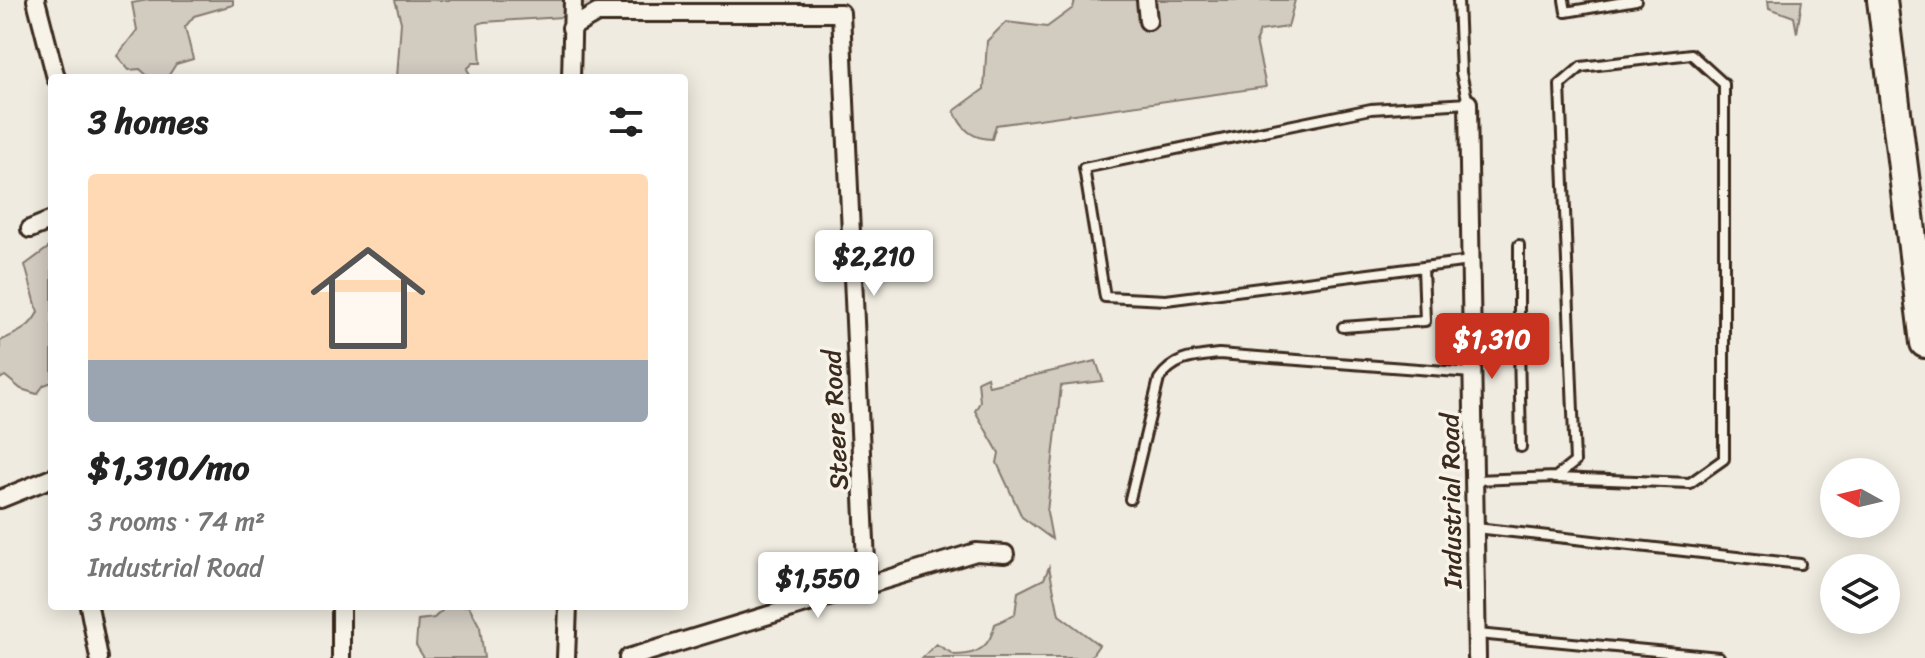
<!DOCTYPE html>
<meta charset="utf-8">
<style>
body{margin:0;font-family:Sriracha,sans-serif;background:#f2f2f2;color:#222;height:100vh;display:flex;flex-direction:column;font-size:30px;white-space:nowrap}
*{box-sizing:border-box;margin:0}
p{font-size:26px;color:#767676}
.icon{flex:none;width:44px;height:44px;fill:none;stroke:currentColor;stroke-width:2;stroke-linecap:round;stroke-linejoin:round}
.map{position:relative;flex:1;overflow:hidden}
.drawer{position:absolute;left:48px;top:74px;width:640px;height:536px;display:flex;flex-direction:column;background:#fff;border-radius:8px;box-shadow:0 4px 20px #0003}
.drawer>*{flex:none}
.needle{width:52px;rotate:278deg}
.tools{position:absolute;left:1820px;top:458px;display:grid;gap:16px}
.tools a{display:grid;place-items:center;width:80px;height:80px;border-radius:50%;background:#fff;box-shadow:0 4px 20px #0003;font-size:40px}
.price{position:absolute;translate:-50% -68px;padding:0 18px;border-radius:8px;background:#fff;color:#222;font-size:26px;line-height:52px;filter:drop-shadow(0 2px 4px #0008)}
.price::after{content:'';position:absolute;left:50%;top:48px;width:24px;height:18px;margin-left:-12px;background:inherit;clip-path:polygon(0 0,100% 0,50% 100%)}
.price.current{background:#c8321e;color:#fff}
ul{padding:0;list-style:none}
li{display:grid;align-content:center;gap:16px;height:424px;padding:0 40px}
li+li{border-top:2px solid #e0e0e0}
li span{display:grid;place-items:center;height:248px;border-radius:8px;color:#555}
li>.icon{margin-inline-start:auto}
span .icon{width:144px;height:144px;fill:#fffc;stroke-width:1}
li b{font-size:34px}
h2{display:flex;justify-content:space-between;align-items:center;height:96px;padding:0 40px;font-size:34px}
.map>svg:first-child{display:block}
</style>
<div class="map">
<svg width="1925" height="658" viewBox="0 0 1925 658">
<rect width="100%" height="100%" fill="#efebe0"/>
<filter id="ink" filterUnits="userSpaceOnUse"><feTurbulence type="fractalNoise" baseFrequency=".0125" numOctaves="2"/><feDisplacementMap in="SourceGraphic" scale="16" xChannelSelector="R" yChannelSelector="G"/><feConvolveMatrix kernelMatrix="1 2 1 2 8 2 1 2 1" color-interpolation-filters="sRGB"/></filter>
<g filter="url(#ink)">
<path fill="#d1cbc0" stroke="#867a6f" stroke-width="2" d="M 148,0 L 233,0 L 233,5 L 194,16 L 185,27 L 193,59 L 176,64 L 167,78 L 150,78 L 140,69 L 129,70 L 117,56 L 137,30 L 132,3 Z
M 395,0 L 626,0 L 625,13 L 484,22 L 478,24 L 481,63 L 473,63 L 467,69 L 472,78 L 397,78 L 401,22 Z
M 1075,0 L 1295,0 L 1288,27 L 1260,31 L 1256,41 L 1266,87 L 996,125 L 992,139 C 972,139 962,129 954,111 L 984,89 L 987,41 L 1006,22 L 1047,27 L 1073,8 Z
M 1768,0 L 1802,0 L 1797,33 L 1794,17 L 1769,8 Z
M 52,245 L 52,382 L 44,385 L 37,394 L 21,389 L 5,376 L 0,379 L 0,341 C 16,333 30,329 38,312 L 25,265 Z
M 1096,361 L 1103,381 L 1061,386 L 1047,512 L 1052,539 L 1022,517 L 997,463 L 999,453 L 975,411 L 980,402 L 978,381 L 987,377 L 989,386 Z
M 1049,567 L 1059,615 L 1099,645 L 1090,658 L 922,658 L 936,644 L 955,655 C 979,655 990,646 995,624 L 1015,614 L 1018,592 L 1044,579 Z
M 447,606 L 469,606 L 480,627 L 484,658 L 424,658 L 416,645 L 418,620 L 434,618 Z"/>
<g fill="none" stroke-linecap="round" stroke-linejoin="round">
<g stroke="#3b2a1e" stroke-width="14">
<path id="lane" d="M 1458,0 L 1461,73 L 1468,103 L 1371,109 L 1084,168 L 1105,297 L 1166,300 L 1470,261
M 1564,0 L 1566,12 L 1636,0
M 1343,327 L 1425,321 L 1423,267
M 1519,345 L 1521,447
M 1472,347 L 1519,345 L 1519,245
M 1475,480 L 1556,477 L 1575,462 L 1560,85 L 1581,67 L 1691,54 L 1724,84 L 1724,459 L 1690,483 L 1555,478
M 1130,499 L 1159,379 C 1175,357 1193,357 1219,354 L 1472,373
M 1476,528 L 1800,564
M 1478,634 L 1719,657"/>
</g>
<g stroke="#3b2a1e" stroke-width="22">
<path id="street" d="M 36,0 L 56,78
M 1146,0 L 1148,21
M 841,13 L 867,585
M 571,28 L 597,13 L 841,13
M 571,78 L 573,0
M 1468,103 L 1477,658
M 30,229 L 52,220
M 0,499 L 52,478
M 89,606 L 99,658
M 341,658 L 341,606
M 566,658 L 568,606
M 628,658 L 976,552 L 1005,554"/>
</g>
<g stroke="#3b2a1e" stroke-width="34">
<path id="highway" d="M 1882,0 L 1925,343"/>
</g>
<use href="#lane" stroke="#f7f3e8" stroke-width="8"/>
<use href="#street" stroke="#f7f3e8" stroke-width="16"/>
<use href="#highway" stroke="#f7f3e8" stroke-width="28"/>
</g>
</g>
<g text-anchor="middle" dominant-baseline="central" stroke-width="7" stroke-linejoin="round" paint-order="stroke">
<g font-size="26" fill="#3b2a1e" stroke="#f7f3e8">
<text transform="translate(835 420) rotate(-93)">Steere Road</text>
<text transform="translate(1451 501) rotate(-91)">Industrial Road</text>
</g>
</g>
</svg>
<div class="tools">
<a><svg class="needle" viewBox="-14 -14 28 28"><path d="M0-13l5 13h-10z" fill="#e53935"/><path d="M0 13l5-13h-10z" fill="#767676"/></svg></a>
<a><svg class="icon" aria-label="layers" viewBox="0 0 24 24"><path d="M12 4l9 5-9 5-9-5zM3 14l9 5 9-5"/></svg></a>
</div>
<b class="price" style="left:874px;top:298px">$2,210</b>
<b class="price current" style="left:1492px;top:381px">$1,310</b>
<b class="price" style="left:818px;top:620px">$1,550</b>
<section class="drawer">
<h2>3 homes<svg class="icon" aria-label="filters" viewBox="0 0 24 24"><path d="M4 7h16M4 17h16"/><circle cx="9" cy="7" r="2"/><circle cx="15" cy="17" r="2"/></svg></h2>
<ul>
<li><span style="background:linear-gradient(#ffd9b3 75%,#9aa5b1 0)"><svg class="icon" aria-label="home" viewBox="0 0 24 24"><path d="M3 11l9-7 9 7M6 9v11h12V9"/></svg></span><div><b>$1,310/mo</b><p>3 rooms · 74 m²</p><p>Industrial Road</p></div></li>
</ul>
</section>
</div>
